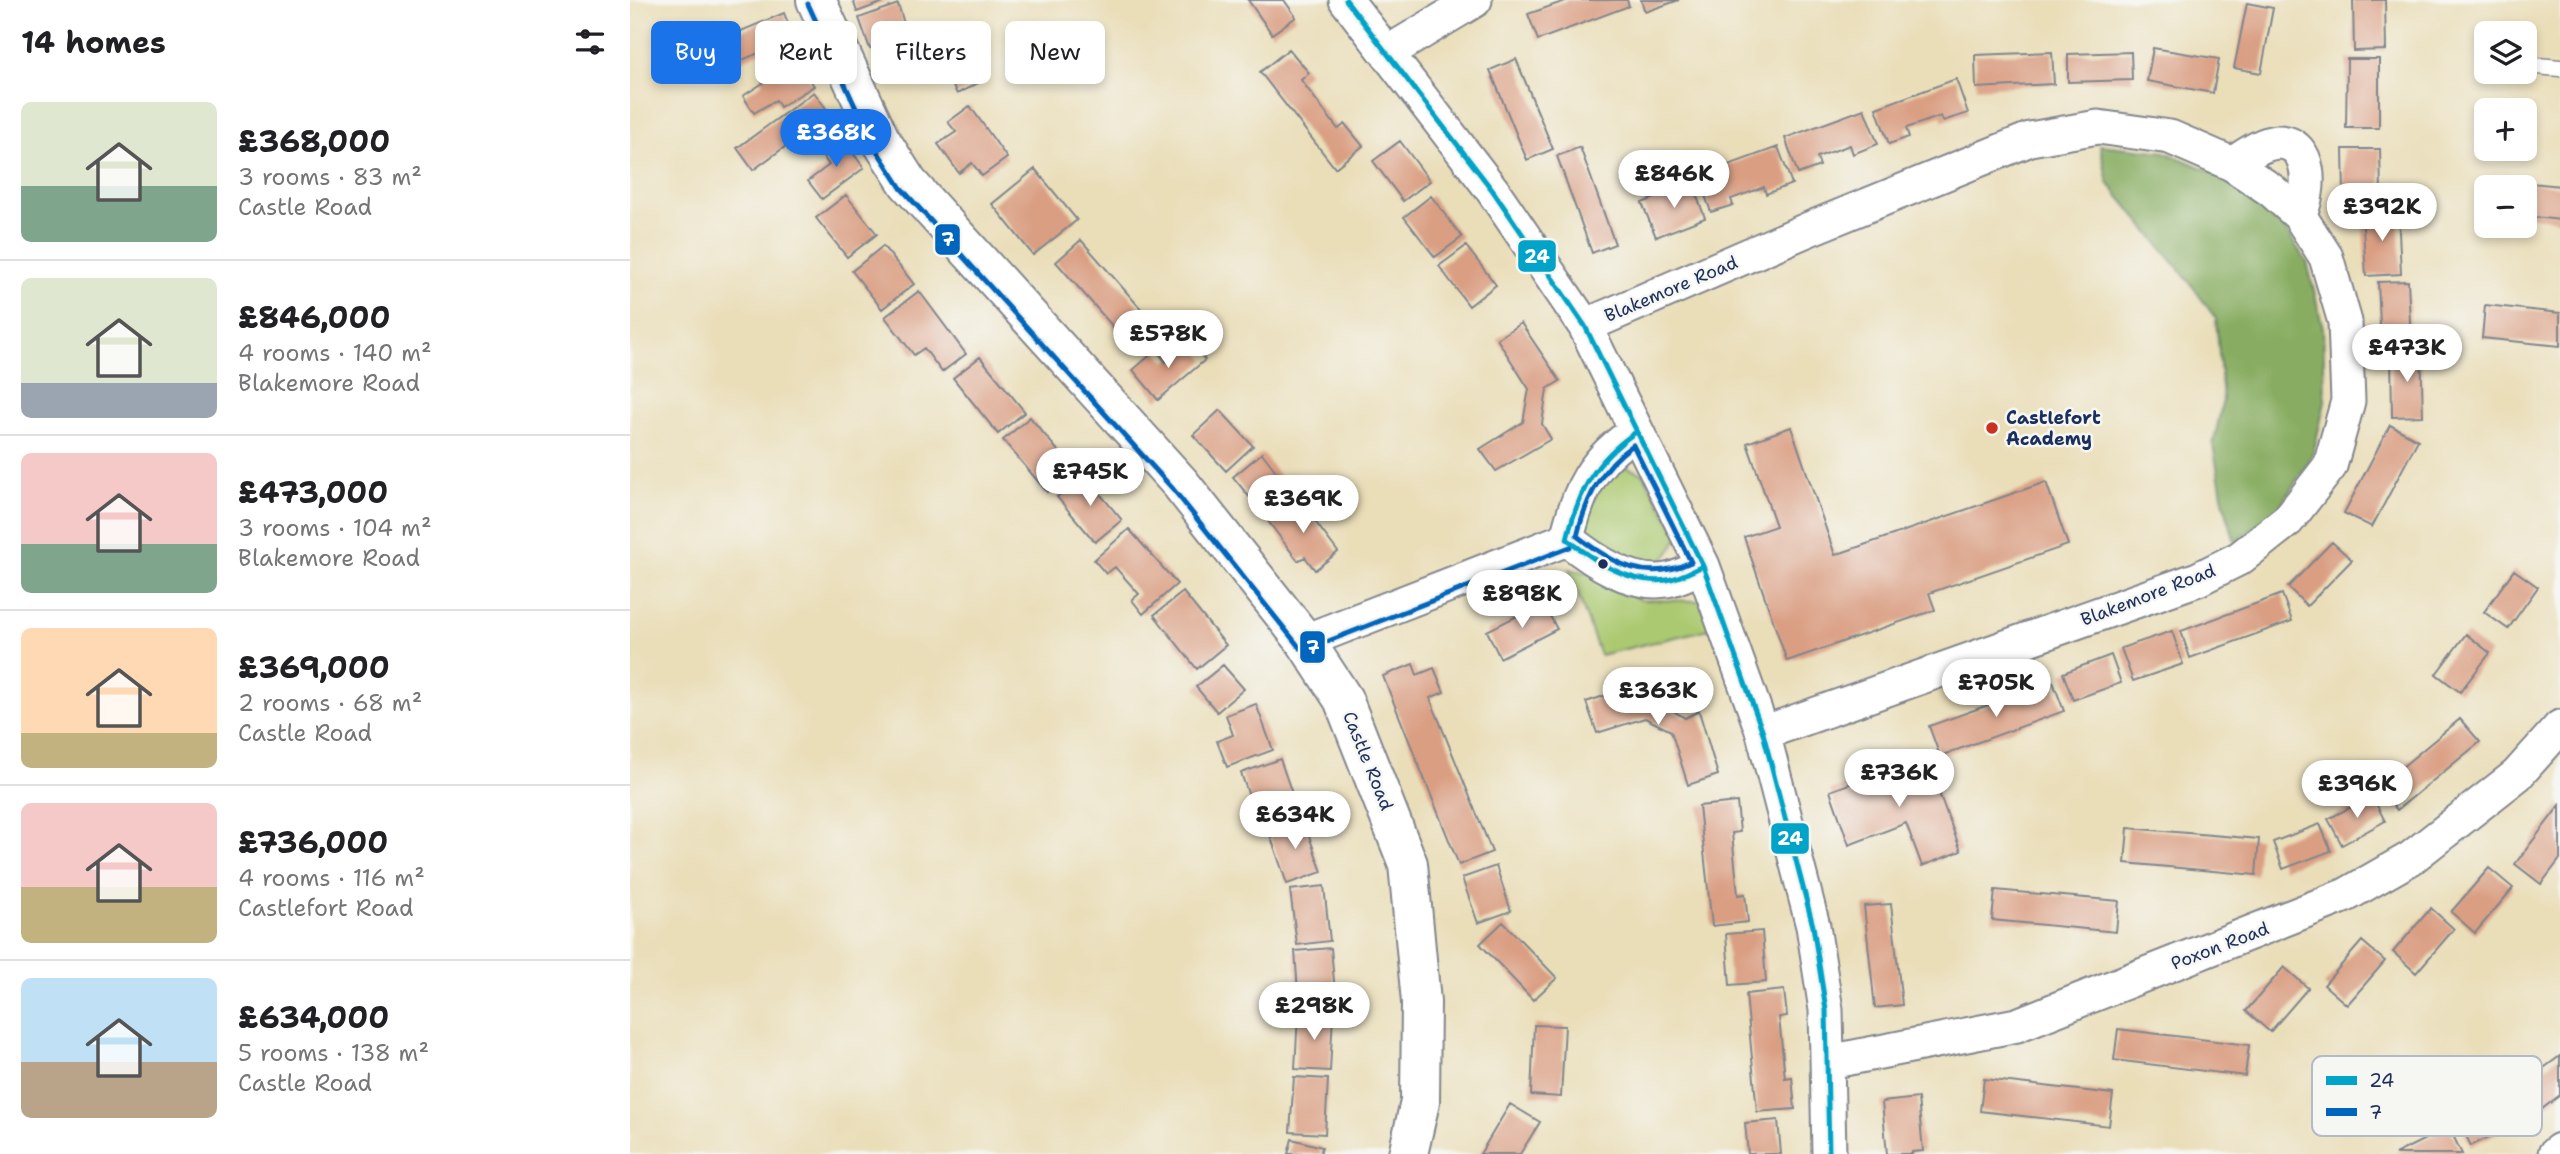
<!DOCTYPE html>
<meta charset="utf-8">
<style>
body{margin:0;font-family:"Shantell Sans",sans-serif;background:#f2f2f2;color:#202124;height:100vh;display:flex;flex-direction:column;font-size:26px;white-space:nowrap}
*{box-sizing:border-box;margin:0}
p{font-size:23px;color:#757577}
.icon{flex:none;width:38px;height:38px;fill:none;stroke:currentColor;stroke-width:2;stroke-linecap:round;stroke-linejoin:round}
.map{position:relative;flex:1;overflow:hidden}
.drawer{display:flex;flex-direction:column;background:#fff;width:630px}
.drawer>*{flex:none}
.guide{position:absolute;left:21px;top:21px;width:665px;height:63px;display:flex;gap:14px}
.controls{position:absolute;left:1844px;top:21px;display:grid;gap:14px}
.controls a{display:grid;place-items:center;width:63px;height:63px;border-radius:10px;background:#fff;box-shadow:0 4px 10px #0003;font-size:35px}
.price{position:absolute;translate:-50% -60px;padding:0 16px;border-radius:24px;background:#fff;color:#222;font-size:23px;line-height:46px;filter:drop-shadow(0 2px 4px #0008)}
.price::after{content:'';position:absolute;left:50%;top:42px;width:21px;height:16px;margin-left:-10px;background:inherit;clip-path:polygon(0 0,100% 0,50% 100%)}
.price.selected{background:#1a73e8;color:#fff}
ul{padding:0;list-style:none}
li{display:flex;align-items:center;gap:21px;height:175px;padding:0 21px}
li+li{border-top:2px solid #e0e0e0}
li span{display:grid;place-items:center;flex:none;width:196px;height:140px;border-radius:10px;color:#555}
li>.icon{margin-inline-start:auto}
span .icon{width:84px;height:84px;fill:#fffc;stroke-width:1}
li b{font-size:30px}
h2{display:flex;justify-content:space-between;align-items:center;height:84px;padding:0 21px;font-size:30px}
.tag{padding:0 24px;border-radius:10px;background:#fff;box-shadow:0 4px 10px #0003;font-size:24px;line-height:63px}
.tag.selected{background:#1a73e8;color:#fff}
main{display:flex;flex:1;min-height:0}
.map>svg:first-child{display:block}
</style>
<main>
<section class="drawer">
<h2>14 homes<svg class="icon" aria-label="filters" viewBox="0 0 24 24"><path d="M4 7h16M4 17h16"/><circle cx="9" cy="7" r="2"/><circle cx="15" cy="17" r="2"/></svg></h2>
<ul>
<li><span style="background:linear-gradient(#dfe7d0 60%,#7fa58c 0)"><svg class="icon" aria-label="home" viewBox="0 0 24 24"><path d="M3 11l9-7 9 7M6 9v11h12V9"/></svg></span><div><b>£368,000</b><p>3 rooms · 83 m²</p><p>Castle Road</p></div></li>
<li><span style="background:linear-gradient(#dfe7d0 75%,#9aa5b1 0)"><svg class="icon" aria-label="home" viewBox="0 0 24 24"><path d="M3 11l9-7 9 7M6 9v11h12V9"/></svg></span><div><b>£846,000</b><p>4 rooms · 140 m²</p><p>Blakemore Road</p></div></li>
<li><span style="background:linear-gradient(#f6c9c9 65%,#7fa58c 0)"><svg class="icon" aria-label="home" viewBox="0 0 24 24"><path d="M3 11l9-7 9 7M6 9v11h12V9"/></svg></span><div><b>£473,000</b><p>3 rooms · 104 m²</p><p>Blakemore Road</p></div></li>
<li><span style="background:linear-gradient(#ffd9b3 75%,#c2b280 0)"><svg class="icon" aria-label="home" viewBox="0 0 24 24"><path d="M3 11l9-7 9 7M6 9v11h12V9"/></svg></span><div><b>£369,000</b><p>2 rooms · 68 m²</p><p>Castle Road</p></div></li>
<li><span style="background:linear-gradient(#f6c9c9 60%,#c2b280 0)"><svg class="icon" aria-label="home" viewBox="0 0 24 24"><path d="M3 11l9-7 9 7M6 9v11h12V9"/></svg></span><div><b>£736,000</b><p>4 rooms · 116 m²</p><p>Castlefort Road</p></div></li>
<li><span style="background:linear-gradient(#bfe0f5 60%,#b9a48a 0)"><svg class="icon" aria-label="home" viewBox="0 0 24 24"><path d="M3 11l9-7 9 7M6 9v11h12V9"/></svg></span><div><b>£634,000</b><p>5 rooms · 138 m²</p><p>Castle Road</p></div></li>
</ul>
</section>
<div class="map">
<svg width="1930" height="1154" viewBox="0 0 1930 1154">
<rect width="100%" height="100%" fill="#f6f6f2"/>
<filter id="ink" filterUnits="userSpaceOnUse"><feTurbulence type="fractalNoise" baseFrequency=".0143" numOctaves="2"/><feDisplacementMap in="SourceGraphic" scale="14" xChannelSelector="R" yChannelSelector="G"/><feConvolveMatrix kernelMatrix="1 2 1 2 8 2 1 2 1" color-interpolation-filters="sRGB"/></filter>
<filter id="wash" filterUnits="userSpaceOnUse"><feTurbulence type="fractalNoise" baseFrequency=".00686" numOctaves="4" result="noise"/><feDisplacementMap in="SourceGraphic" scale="28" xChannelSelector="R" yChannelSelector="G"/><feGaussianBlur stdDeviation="1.57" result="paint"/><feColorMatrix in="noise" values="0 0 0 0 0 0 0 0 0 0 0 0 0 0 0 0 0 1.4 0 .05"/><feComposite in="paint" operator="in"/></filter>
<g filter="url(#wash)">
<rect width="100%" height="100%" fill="#eadeb9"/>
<path fill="#abc970" stroke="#637c67" stroke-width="2" d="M 994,466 L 1013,474 L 1048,535 C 1028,590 993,557 958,537 L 953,522 L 978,470 Z
M 939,569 L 958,573 L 1011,600 L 1070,601 L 1083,628 L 970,655 Z"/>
<path fill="#88ad62" stroke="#526e60" stroke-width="2" d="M 1470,145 L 1535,152 L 1589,175 L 1651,224 L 1677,262 L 1693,328 L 1695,402 L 1683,454 L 1648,510 L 1605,542 L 1593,500 L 1583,445 L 1593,400 L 1586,319 L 1558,280 L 1478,183 Z"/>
<g id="blocks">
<path fill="#da9f83" d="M 223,0 L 259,0 L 227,12 Z
M 618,0 L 654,0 L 666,17 L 642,34 Z
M 938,0 L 997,0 L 999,6 L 908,40 L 898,14 Z
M 1011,0 L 1049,0 L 1015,12 Z
M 1723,0 L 1755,0 L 1756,50 L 1724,51 Z
M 1617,3 L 1643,8 L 1631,73 L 1604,68 Z
M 268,4 L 278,36 L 240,49 L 229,18 Z
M 154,13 L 164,38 L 91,69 L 80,44 Z
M 332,30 L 356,79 L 327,94 L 302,44 Z
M 1523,48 L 1589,59 L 1583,93 L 1517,81 Z
M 659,49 L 679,73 L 671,80 L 708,129 L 715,124 L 733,146 L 705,168 L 630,72 Z
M 1422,52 L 1424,84 L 1346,88 L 1345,55 Z
M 1501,52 L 1502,80 L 1438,82 L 1438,54 Z
M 165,56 L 184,86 L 150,107 L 146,100 L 124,113 L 113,96 L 133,83 L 130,78 Z
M 886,59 L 923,149 L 897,160 L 860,70 Z
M 1717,59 L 1749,59 L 1749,128 L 1716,128 Z
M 1326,79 L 1338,113 L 1313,121 L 1311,116 L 1276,128 L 1279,137 L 1259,144 L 1246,108 Z
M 184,92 L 209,126 L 186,143 L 177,131 L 123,170 L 107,148 Z
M 340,106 L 377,158 L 352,176 L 342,163 L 329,173 L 308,144 L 326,132 L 318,122 Z
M 1234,109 L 1248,144 L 1223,154 L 1220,145 L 1187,157 L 1190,166 L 1168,174 L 1155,138 Z
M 212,138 L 234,168 L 192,199 L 178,181 L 199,165 L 191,154 Z
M 770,141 L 800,181 L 773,201 L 743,161 Z
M 950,147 L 985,244 L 962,253 L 927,156 Z
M 1148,147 L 1162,184 L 1136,194 L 1134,187 L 1101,199 L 1103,205 L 1081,212 L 1068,176 Z
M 1713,149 L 1750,149 L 1751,194 L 1714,195 Z
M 405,169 L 447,220 L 403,255 L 362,204 Z
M 1854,178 L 1930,186 L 1930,220 L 1895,216 L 1895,187 L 1857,187 L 1857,212 L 1851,212 Z
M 1062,183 L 1075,218 L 1026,237 L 1012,203 Z
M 216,195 L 247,234 L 217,257 L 186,218 Z
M 801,196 L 832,237 L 805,257 L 774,217 Z
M 1768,210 L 1771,274 L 1736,276 L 1732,211 Z
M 451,240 L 525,325 L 500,346 L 426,262 Z
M 253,246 L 284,284 L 252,309 L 222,271 Z
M 836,246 L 866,285 L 839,306 L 809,266 Z
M 1778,281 L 1781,344 L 1751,346 L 1748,282 Z
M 289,291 L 336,354 L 312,372 L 294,348 L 284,355 L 255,317 Z
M 1855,305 L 1930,313 L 1930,346 L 1852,338 Z
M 891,323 L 930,381 L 917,389 L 912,424 L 921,439 L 866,471 L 850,449 L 893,422 L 899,389 L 867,339 Z
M 560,342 L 575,360 L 528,400 L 503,370 L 526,350 L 536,362 Z
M 1791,350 L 1793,416 L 1762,417 L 1761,351 Z
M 350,357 L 395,412 L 368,434 L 323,378 Z
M 590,410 L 623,446 L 596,471 L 563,435 Z
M 400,417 L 444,470 L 417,492 L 373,440 Z
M 1760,425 L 1788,440 L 1742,527 L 1714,513 Z
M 1161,427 L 1205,555 L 1416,482 L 1438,545 L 1299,593 L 1305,610 L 1157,661 L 1114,537 L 1146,526 L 1117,443 Z
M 632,453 L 662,492 L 634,515 L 603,477 Z
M 454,475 L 492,520 L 465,542 L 427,497 Z
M 668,499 L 708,552 L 685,570 L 675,557 L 668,561 L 638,521 Z
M 499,529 L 547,584 L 513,614 L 502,600 L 509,594 L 485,567 L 476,574 L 464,560 Z
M 1702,542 L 1722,560 L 1677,606 L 1658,587 Z
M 1884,570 L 1908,587 L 1878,629 L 1854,612 Z
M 553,592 L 596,645 L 567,669 L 524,615 Z
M 1652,594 L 1662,621 L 1560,658 L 1551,631 Z
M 913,603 L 927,629 L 870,658 L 857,631 Z
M 1542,631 L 1553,664 L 1503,681 L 1491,648 Z
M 1836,634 L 1860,653 L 1830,692 L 1806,674 Z
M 1481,655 L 1491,683 L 1443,700 L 1433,673 Z
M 783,664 L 787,675 L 804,668 L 814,692 L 800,698 L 862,852 L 829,865 L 753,676 Z
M 593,665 L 614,689 L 587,712 L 566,687 Z
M 1016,682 L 1021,697 L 1055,718 L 1069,711 L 1088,775 L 1058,785 L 1041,731 L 1015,718 L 967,733 L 956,702 Z
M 1423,682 L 1434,711 L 1310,756 L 1299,726 Z
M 626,704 L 643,750 L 597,767 L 587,741 L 603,735 L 596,715 Z
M 1830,719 L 1850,742 L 1767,810 L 1748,787 Z
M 1295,756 L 1331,851 L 1292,866 L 1276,823 L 1219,845 L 1200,791 Z
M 650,759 L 668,811 L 629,825 L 611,773 Z
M 1742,796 L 1755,821 L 1712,845 L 1698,819 Z
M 1107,802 L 1110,832 L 1102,833 L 1108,895 L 1115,894 L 1118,922 L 1082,926 L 1069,806 Z
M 1930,805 L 1930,859 L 1911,884 L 1885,864 Z
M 672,817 L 692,872 L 657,884 L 638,829 Z
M 1690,824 L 1701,851 L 1653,869 L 1643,842 Z
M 1498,828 L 1629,839 L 1626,875 L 1495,863 Z
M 866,866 L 881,911 L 848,923 L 832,878 Z
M 1859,868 L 1883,888 L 1845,933 L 1821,912 Z
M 694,886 L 700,941 L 667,945 L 660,890 Z
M 1365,890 L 1489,901 L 1486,932 L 1362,920 Z
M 1261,904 L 1272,1005 L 1245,1008 L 1234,906 Z
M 1801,908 L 1824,929 L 1786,973 L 1763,952 Z
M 873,922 L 927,978 L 903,1000 L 850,944 Z
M 1132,931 L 1136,982 L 1100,985 L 1096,934 Z
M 1732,941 L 1755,961 L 1717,1005 L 1694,985 Z
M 701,948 L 706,1003 L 669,1006 L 665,951 Z
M 1654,967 L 1678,988 L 1640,1032 L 1616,1011 Z
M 1154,990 L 1157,1016 L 1149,1017 L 1155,1078 L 1162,1077 L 1165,1109 L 1127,1112 L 1116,994 Z
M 668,1014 L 703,1015 L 700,1071 L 665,1069 Z
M 904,1025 L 935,1026 L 931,1097 L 901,1095 Z
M 1488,1029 L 1619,1045 L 1615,1076 L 1484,1060 Z
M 1930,1056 L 1930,1095 L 1912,1109 L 1892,1084 Z
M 664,1077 L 698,1079 L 695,1134 L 660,1132 Z
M 1354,1079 L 1483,1094 L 1479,1126 L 1350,1111 Z
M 1878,1092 L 1893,1120 L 1841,1146 L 1827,1118 Z
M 1288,1098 L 1293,1151 L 1282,1152 L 1282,1154 L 1257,1154 L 1252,1102 Z
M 880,1104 L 910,1122 L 890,1154 L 850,1154 Z
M 1148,1120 L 1151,1154 L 1118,1154 L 1115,1123 Z
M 1819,1127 L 1832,1154 L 1765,1154 Z
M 662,1139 L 692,1147 L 690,1154 L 658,1154 Z"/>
</g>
</g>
<g filter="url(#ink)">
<use href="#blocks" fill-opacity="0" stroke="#82868c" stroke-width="2"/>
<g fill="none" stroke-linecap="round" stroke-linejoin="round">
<g stroke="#82868c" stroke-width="19">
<path id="lane" d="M 1895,65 L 1930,68"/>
</g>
<g stroke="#82868c" stroke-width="37">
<path id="street" d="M 716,0 L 863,191 L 955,326 L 1073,566 L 1133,733 L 1183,926 L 1196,1010 L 1199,1154
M 757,53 L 845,0
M 1602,164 C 1615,156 1631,143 1648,142 C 1684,142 1681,194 1669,215
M 955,326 L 1179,229 L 1400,139 L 1468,127 L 1540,137 L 1602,164 L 1641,190 L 1669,215 L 1696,257 L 1715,322 L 1718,401 L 1700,466 L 1658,520 L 1610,558 L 1568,579 L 1133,733
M 937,539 C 964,561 1001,586 1037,580 C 1049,578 1061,571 1073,566
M 937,539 C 948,491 963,459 1006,432
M 675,641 L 937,539
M 1199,1062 L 1387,1025 L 1716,895 L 1781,858 L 1887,775 L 1930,727
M 1925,1154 L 1930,1150"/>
</g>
<g stroke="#82868c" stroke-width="42">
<path id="secondary" d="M 186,0 L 250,139 L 278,183 L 550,483 L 675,641 L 713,699 L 778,864 L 791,1002 L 790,1102 L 778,1154"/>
</g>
<use href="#lane" stroke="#fff" stroke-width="16"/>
<use href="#street" stroke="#fff" stroke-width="33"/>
<use href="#secondary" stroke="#fff" stroke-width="38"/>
<g stroke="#f6f6f2" stroke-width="10">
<path id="bus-1" d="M 716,0 L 863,191 L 955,326 L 1073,566 L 1133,733 L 1183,926 L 1196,1010 L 1199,1154
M 1006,432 C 964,461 949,491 937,539 C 965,561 999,585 1037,580 C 1050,578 1061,571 1073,566"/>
</g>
<g stroke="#f6f6f2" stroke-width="10">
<path id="bus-2" d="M 178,4 L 242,143 L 271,188 L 543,489 L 670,648 L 678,649 L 940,547
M 1003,445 L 1061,562 C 1016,583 983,564 947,536 C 956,499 971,467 1003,445 Z"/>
</g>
<use href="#bus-1" stroke="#01a3c8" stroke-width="5"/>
<use href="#bus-2" stroke="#0065bd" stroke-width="5"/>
</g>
</g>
<circle fill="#c8321e" stroke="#f6f6f2" stroke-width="2.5" cx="1362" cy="428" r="7"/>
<circle fill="#1b2f5e" stroke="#f6f6f2" stroke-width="2.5" cx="973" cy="564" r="6"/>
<g text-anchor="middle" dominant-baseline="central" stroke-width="5" stroke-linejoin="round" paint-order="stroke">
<g font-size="18" fill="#1b2f5e" stroke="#f6f6f2">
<text transform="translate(1041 289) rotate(-23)">Blakemore Road</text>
<text transform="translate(1518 595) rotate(-21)">Blakemore Road</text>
<text transform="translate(738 761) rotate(68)">Castle Road</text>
<text transform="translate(1590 946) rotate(-21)">Poxon Road</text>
</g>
<g font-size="18" font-weight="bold" fill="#1b2f5e" stroke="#f6f6f2" text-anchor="start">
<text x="1376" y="418">Castlefort<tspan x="1376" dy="21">Academy</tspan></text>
</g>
</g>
<rect x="1682" y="1056" width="230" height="80" rx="10" fill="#f6f6f2" stroke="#b4bac6" stroke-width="2"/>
<rect x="1696" y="1076" width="31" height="9" fill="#01a3c8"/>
<rect x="1696" y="1108" width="31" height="8" fill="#0065bd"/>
<g font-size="19" fill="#1b2f5e">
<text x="1739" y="1087">24</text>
<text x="1739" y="1119">7</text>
</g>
<g stroke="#f6f6f2" stroke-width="2.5">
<rect x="304" y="223" width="27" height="33" rx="7" fill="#0065bd"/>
<rect x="887" y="239" width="40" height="34" rx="7" fill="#01a3c8"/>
<rect x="669" y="630" width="27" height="34" rx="7" fill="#0065bd"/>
<rect x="1140" y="822" width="40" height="33" rx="7" fill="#01a3c8"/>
</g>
<g font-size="19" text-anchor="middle" font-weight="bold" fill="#fff">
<text x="318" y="246">7</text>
<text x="907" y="263">24</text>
<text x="683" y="654">7</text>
<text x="1160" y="845">24</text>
</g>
</svg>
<div class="controls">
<a><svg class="icon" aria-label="layers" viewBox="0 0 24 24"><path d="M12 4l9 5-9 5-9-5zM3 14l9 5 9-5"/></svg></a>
<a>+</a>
<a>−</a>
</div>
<b class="price selected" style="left:206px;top:169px">£368K</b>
<b class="price" style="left:1044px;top:210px">£846K</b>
<b class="price" style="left:1752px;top:243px">£392K</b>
<b class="price" style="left:538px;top:370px">£578K</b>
<b class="price" style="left:1777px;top:384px">£473K</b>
<b class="price" style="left:460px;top:508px">£745K</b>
<b class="price" style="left:673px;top:535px">£369K</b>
<b class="price" style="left:892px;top:630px">£898K</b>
<b class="price" style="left:1366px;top:719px">£705K</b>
<b class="price" style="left:1028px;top:727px">£363K</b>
<b class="price" style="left:1269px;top:809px">£736K</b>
<b class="price" style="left:1727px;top:820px">£396K</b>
<b class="price" style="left:665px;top:851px">£634K</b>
<b class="price" style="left:684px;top:1042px">£298K</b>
<div class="guide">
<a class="tag selected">Buy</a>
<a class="tag">Rent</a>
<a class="tag">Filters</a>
<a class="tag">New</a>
</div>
</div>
</main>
